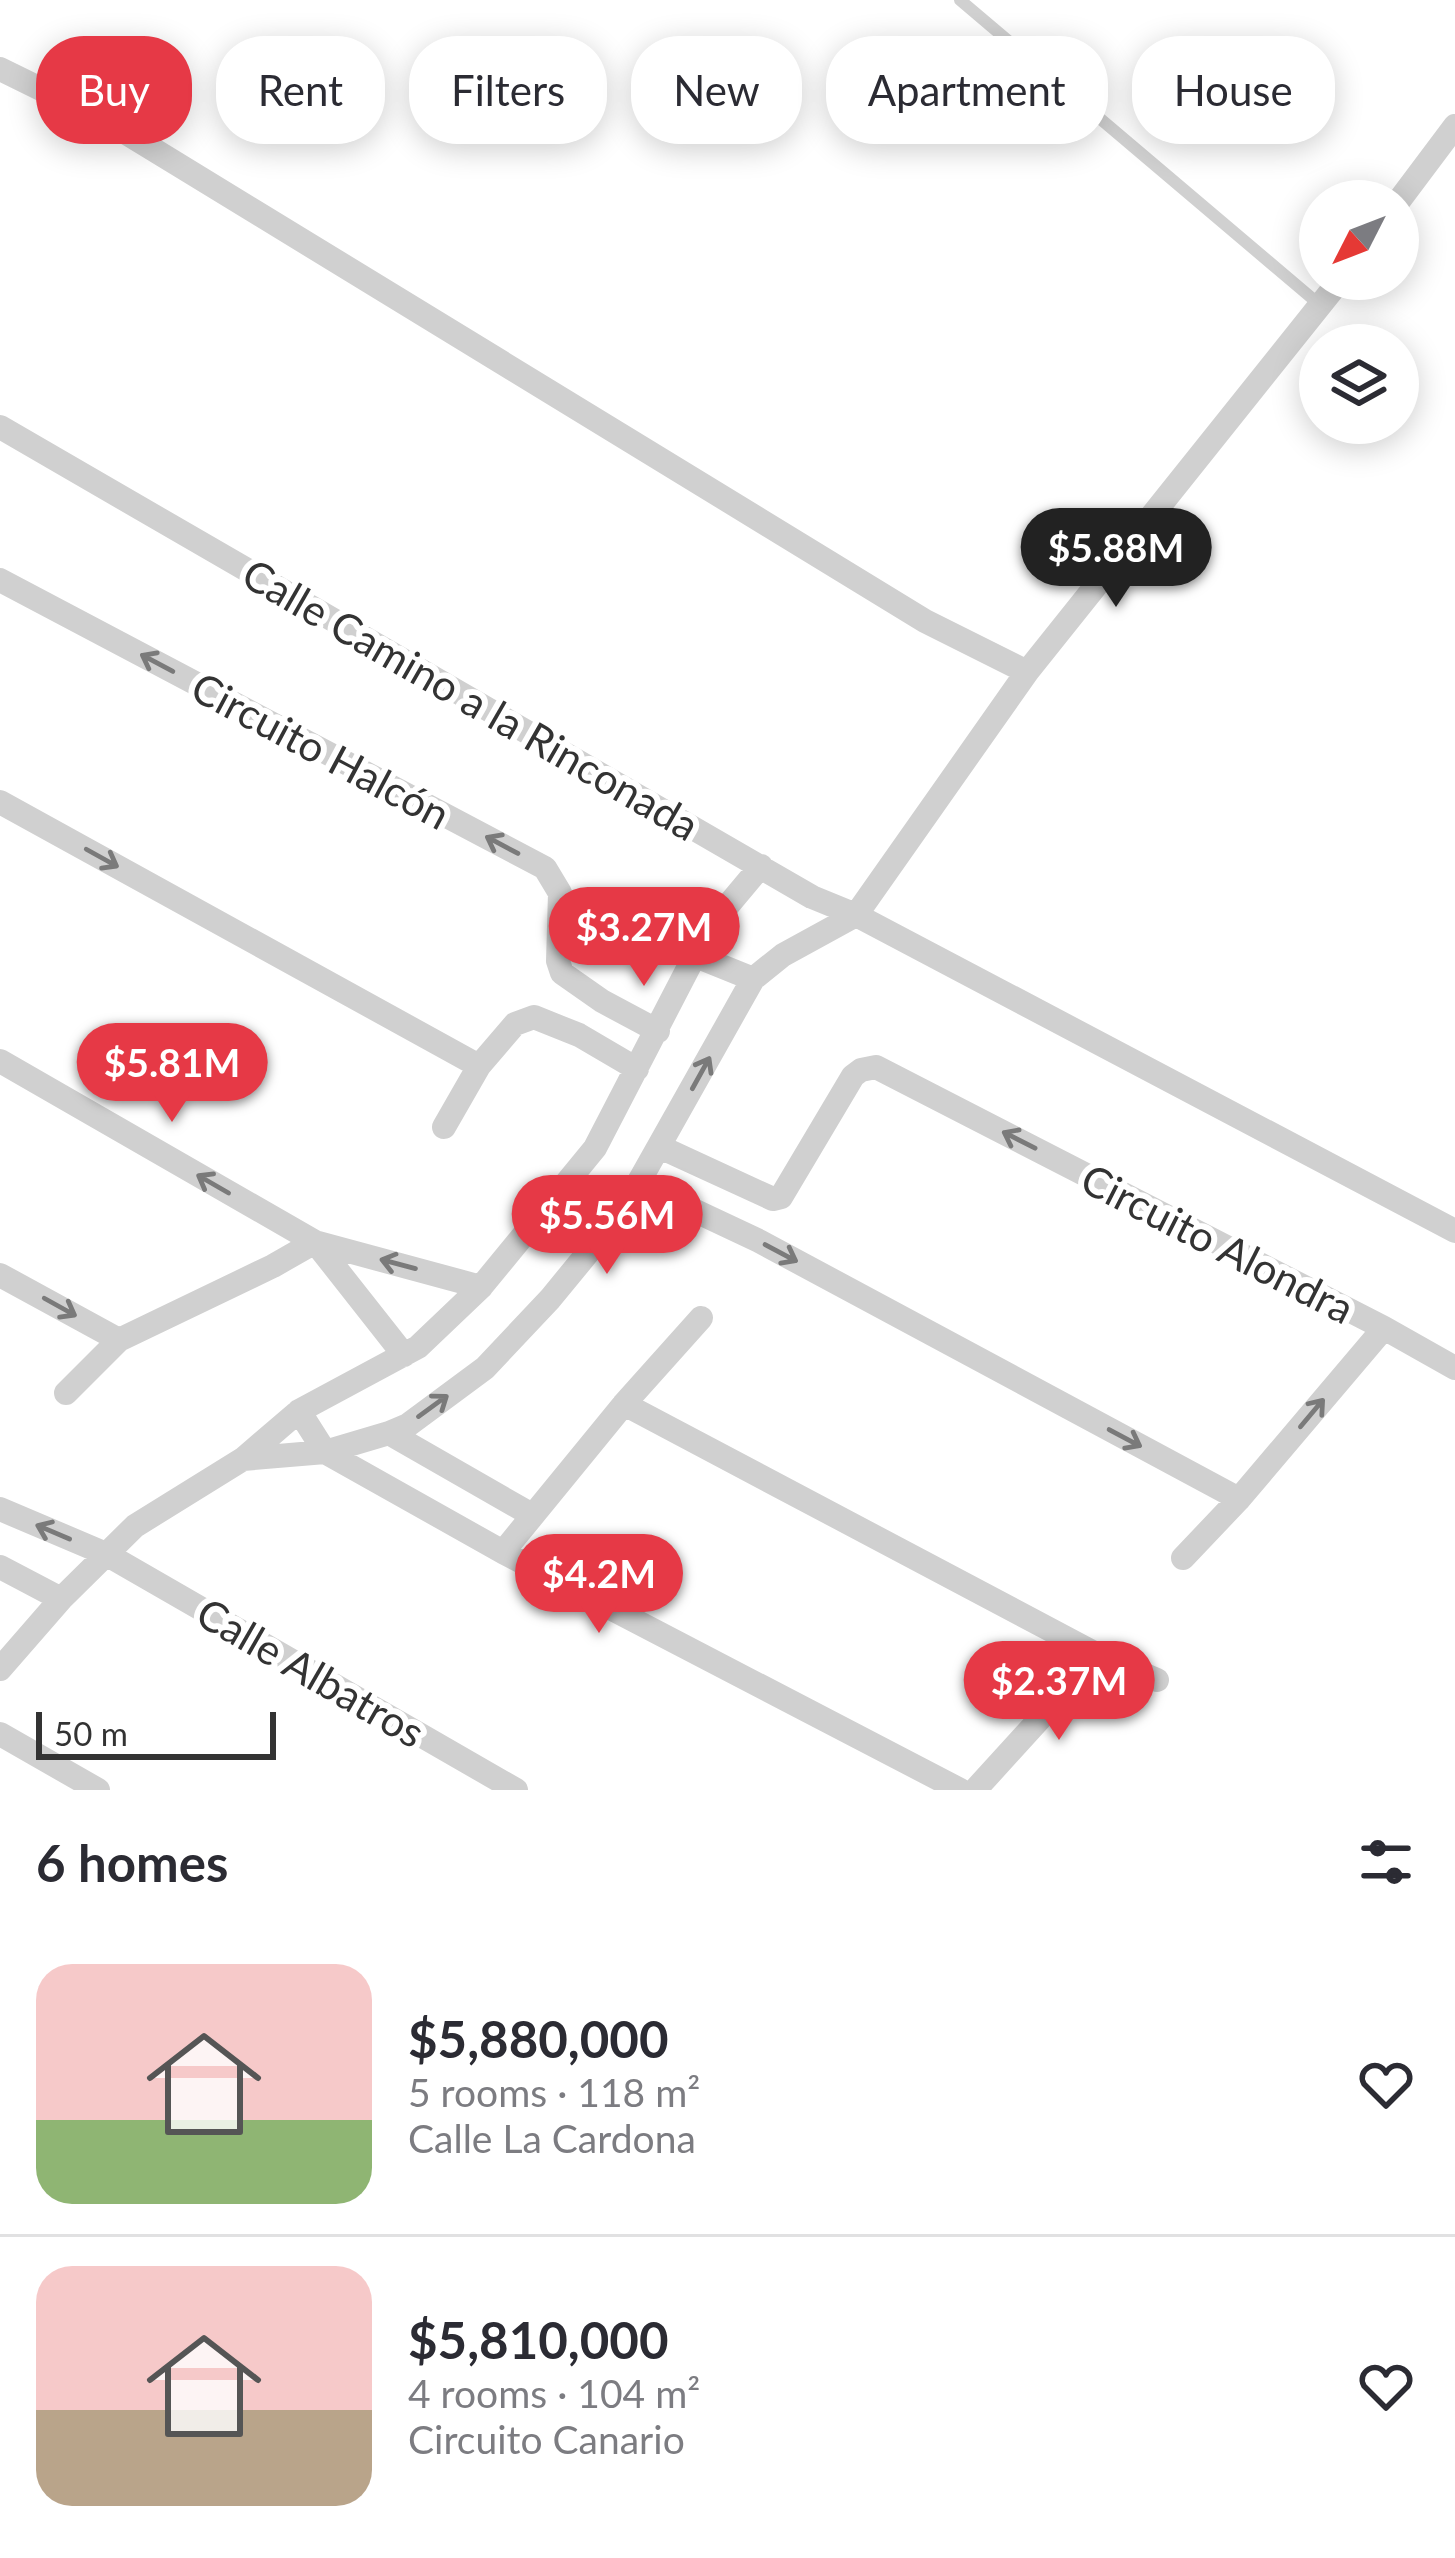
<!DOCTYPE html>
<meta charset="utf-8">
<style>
body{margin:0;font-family:Lato,sans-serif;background:#f2f2f3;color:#2b2b33;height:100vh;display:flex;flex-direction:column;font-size:45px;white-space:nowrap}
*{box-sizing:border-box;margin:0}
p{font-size:39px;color:#7c7c81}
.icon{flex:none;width:66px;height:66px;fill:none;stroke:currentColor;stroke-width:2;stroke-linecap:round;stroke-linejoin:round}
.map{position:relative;height:1790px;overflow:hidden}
.sheet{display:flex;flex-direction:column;background:#fff;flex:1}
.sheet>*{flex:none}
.hud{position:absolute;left:36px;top:36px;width:1383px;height:108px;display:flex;gap:24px}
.needle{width:78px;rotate:228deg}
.fabs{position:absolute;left:1299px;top:180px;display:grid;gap:24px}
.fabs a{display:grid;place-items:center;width:120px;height:120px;border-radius:50%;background:#fff;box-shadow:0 6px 30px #0003;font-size:60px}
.scale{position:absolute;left:36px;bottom:30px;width:240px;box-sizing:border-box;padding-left:12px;border:6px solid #333;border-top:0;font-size:33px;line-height:42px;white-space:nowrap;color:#333;-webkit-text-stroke:9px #fff;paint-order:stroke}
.price{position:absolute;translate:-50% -102px;padding:0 27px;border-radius:42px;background:#e63946;color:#fff;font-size:39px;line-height:78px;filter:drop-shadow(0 3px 6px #0008)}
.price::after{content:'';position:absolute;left:50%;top:72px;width:36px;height:27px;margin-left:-18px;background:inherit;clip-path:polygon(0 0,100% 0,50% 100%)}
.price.active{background:#222;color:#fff}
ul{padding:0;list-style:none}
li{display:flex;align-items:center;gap:36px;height:300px;padding:0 36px}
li+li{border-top:3px solid #e1e1e2}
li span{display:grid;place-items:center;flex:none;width:336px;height:240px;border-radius:36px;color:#555}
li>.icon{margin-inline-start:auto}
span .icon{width:144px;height:144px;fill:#fffc;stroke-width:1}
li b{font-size:51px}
h2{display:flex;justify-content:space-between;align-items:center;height:144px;padding:0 36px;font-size:51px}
.pill{padding:0 42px;border-radius:48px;background:#fff;box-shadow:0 6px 30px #0003;font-size:42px;line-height:108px}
.pill.active{background:#e63946;color:#fff}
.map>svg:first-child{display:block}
</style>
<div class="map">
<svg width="1455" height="1790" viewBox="0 0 1455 1790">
<rect width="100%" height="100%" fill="#fff"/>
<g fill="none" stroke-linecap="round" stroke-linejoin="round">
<path stroke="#d0d0d0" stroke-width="12" d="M 960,0 L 1320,305"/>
<path stroke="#d0d0d0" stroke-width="24" d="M 0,69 L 110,123 L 925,621 L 1027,672
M 1398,202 L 1455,126
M 0,427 L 812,897 L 856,915 L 1455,1231
M 0,580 L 545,868 L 560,893 L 558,961 L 562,973 L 602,1001 L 658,1031
M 0,802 L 479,1066
M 696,956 L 753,979
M 0,1061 L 315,1242 L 481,1287
M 444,1127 L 479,1066 L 515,1024 L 534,1017 L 579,1035 L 637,1069
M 660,1147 L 773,1199 L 781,1197 L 853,1076 L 861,1070 L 876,1067 L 1384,1328 L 1455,1368
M 638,1184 L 759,1241 L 1239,1499
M 315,1242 L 404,1355
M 0,1275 L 119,1340
M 66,1393 L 119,1340 L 273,1266 L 315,1242
M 624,1404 L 1098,1655 L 1157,1680
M 299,1411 L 325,1452 L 503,1552 L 960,1790
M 389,1433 L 532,1515
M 243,1459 L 325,1452 L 389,1433 L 408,1425 L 485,1368 L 550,1299 L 623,1210 L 753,979 L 783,955 L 856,915 L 1027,672 L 1341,279
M 0,1509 L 106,1554 L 516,1790
M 503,1552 L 624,1404 L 701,1318
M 1183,1558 L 1239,1499 L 1384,1328
M 0,1567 L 61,1599
M 0,1669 L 61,1599 L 135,1526 L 243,1459 L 299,1411 L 418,1347 L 481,1287 L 595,1148 L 709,928 L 761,866
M 0,1734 L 98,1790
M 975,1790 L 1098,1655"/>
</g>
<defs><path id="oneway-shaft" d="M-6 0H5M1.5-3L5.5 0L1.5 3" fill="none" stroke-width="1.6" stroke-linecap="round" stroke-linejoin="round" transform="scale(3)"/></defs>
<g stroke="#7a7a7a">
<use href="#oneway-shaft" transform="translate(157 663) rotate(-152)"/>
<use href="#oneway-shaft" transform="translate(502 845) rotate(-152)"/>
<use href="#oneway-shaft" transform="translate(102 858) rotate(29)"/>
<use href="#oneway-shaft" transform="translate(701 1073) rotate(-61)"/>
<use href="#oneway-shaft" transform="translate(1019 1140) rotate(-153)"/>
<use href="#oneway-shaft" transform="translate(213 1184) rotate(-150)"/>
<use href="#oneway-shaft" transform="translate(781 1253) rotate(28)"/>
<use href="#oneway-shaft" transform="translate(398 1264) rotate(-165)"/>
<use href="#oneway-shaft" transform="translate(60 1307) rotate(29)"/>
<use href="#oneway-shaft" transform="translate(433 1406) rotate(-36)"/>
<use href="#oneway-shaft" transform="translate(1312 1413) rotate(-50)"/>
<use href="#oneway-shaft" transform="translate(1125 1438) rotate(28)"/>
<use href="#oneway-shaft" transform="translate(53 1532) rotate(-157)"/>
</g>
<g text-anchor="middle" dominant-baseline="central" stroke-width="12" stroke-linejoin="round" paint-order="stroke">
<g font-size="42" fill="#333" stroke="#fff">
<text transform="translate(471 699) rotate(30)">Calle Camino a la Rinconada</text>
<text transform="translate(321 750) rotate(28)">Circuito Halcón</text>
<text transform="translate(1218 1243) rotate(27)">Circuito Alondra</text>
<text transform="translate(311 1672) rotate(30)">Calle Albatros</text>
</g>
</g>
</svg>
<div class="fabs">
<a><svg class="needle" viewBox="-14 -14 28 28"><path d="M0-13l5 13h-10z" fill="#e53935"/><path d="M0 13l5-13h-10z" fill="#7c7c81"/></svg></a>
<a><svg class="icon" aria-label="layers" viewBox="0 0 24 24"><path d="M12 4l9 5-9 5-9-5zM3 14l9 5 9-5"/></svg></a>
</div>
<div class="scale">50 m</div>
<b class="price active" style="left:1116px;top:610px">$5.88M</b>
<b class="price" style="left:644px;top:989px">$3.27M</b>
<b class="price" style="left:172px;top:1125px">$5.81M</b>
<b class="price" style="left:607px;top:1277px">$5.56M</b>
<b class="price" style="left:599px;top:1636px">$4.2M</b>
<b class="price" style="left:1059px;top:1743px">$2.37M</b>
<div class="hud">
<a class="pill active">Buy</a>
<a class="pill">Rent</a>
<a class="pill">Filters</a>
<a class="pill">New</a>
<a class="pill">Apartment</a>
<a class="pill">House</a>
</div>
</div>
<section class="sheet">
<h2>6 homes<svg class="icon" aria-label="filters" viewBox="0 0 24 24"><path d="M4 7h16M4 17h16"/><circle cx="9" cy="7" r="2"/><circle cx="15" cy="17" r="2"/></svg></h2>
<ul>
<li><span style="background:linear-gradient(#f6c9c9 65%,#8fb573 0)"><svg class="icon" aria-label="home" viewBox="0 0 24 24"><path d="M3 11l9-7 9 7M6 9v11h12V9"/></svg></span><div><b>$5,880,000</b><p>5 rooms · 118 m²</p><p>Calle La Cardona</p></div><svg class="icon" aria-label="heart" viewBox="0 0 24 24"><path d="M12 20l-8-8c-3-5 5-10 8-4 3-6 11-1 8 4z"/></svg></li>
<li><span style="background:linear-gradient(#f6c9c9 60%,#b9a48a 0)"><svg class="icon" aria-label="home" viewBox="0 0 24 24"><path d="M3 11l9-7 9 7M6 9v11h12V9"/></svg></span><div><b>$5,810,000</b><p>4 rooms · 104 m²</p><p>Circuito Canario</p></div><svg class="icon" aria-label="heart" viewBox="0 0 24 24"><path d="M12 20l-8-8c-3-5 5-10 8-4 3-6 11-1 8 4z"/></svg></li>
</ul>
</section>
